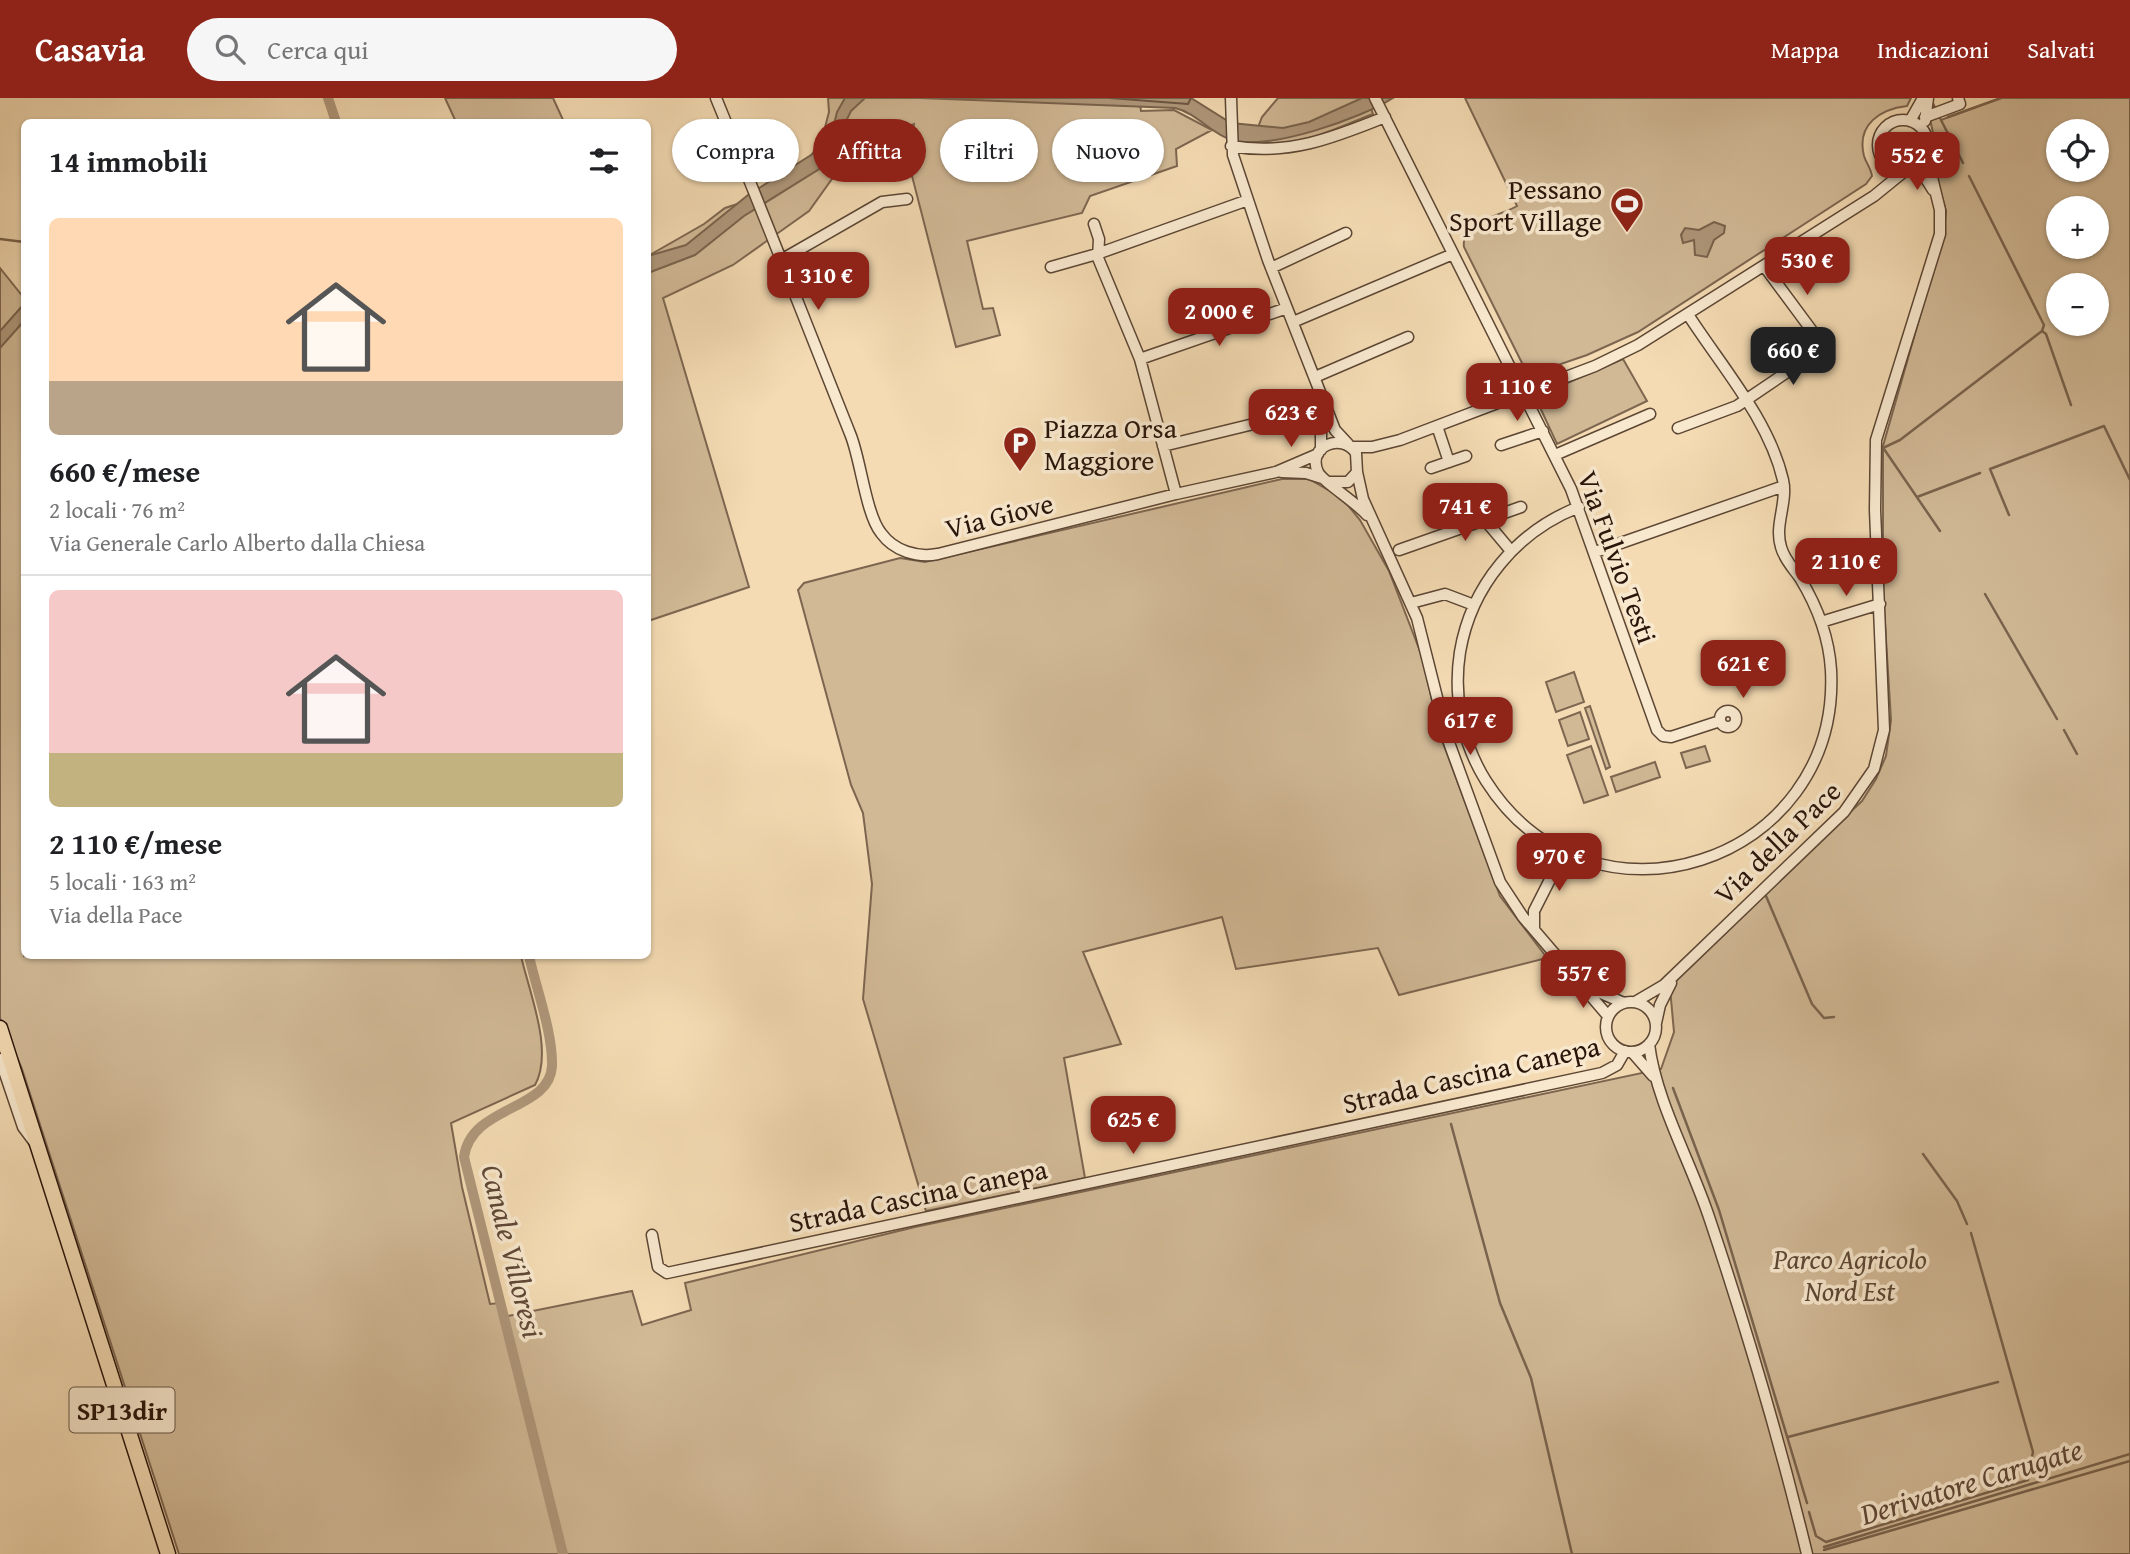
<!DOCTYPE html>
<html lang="it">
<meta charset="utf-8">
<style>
body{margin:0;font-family:"Gentium Book Plus",serif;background:#f6f6f6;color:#202124;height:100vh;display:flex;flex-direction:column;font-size:26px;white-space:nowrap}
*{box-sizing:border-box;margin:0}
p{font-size:23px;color:#757577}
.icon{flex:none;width:38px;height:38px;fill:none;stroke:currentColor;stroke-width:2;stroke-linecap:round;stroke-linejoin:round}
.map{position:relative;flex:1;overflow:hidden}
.sheet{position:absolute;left:21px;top:21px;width:630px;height:840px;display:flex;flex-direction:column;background:#fff;border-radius:10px;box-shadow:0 2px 5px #0004}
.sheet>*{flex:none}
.banner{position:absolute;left:672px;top:21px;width:665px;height:63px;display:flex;gap:14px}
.fabs{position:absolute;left:2046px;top:21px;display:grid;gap:14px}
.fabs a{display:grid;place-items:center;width:63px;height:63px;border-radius:50%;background:#fff;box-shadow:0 2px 5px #0004;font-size:35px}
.price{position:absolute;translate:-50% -60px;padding:0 16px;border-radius:14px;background:#8f2418;color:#fff;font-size:23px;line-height:46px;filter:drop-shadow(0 2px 4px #0008)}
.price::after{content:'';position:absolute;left:50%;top:42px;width:21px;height:16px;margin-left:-10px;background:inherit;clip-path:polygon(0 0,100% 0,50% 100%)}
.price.on{background:#222;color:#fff}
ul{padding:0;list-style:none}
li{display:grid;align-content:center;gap:14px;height:371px;padding:0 28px}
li+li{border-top:2px solid #e0e0e0}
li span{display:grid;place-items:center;height:217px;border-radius:10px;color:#555}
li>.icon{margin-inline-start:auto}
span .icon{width:126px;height:126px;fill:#fffc;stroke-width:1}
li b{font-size:30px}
h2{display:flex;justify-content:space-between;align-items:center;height:84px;padding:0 28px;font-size:30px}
.pill{padding:0 24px;border-radius:32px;background:#fff;box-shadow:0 2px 5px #0004;font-size:24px;line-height:63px}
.pill.on{background:#8f2418;color:#fff}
header{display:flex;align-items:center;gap:42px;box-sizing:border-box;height:98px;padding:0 35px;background:#8f2418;color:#fff}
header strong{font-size:33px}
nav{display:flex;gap:38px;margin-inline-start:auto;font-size:24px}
.search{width:490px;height:63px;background:#f6f6f6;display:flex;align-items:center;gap:18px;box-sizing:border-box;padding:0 24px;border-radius:38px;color:#757577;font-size:26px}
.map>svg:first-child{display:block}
</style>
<header>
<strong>Casavia</strong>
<div class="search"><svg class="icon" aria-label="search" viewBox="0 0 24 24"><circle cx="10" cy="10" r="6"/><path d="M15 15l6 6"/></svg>Cerca qui</div>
<nav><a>Mappa</a><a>Indicazioni</a><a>Salvati</a></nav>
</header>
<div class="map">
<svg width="2130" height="1456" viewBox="0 0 2130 1456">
<rect width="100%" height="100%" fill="#f4dbb3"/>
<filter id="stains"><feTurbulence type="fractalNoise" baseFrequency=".00286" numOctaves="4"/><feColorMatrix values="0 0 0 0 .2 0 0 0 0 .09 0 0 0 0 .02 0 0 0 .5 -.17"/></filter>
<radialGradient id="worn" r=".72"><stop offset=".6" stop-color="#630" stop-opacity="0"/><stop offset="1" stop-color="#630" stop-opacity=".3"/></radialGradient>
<path fill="#d1b996" stroke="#7d6650" stroke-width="2" fill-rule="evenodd" d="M 445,0 L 553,0 L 564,24 L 456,24 Z
M 828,0 L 1139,0 L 1141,13 L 1174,12 L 1212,32 L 1176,51 L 1177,68 L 1090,98 L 1082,115 L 967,143 L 983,211 L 993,210 L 1000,237 L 956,249 L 912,78 L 914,26 L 873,42 L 837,74 L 809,113 L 733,167 L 663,200 L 749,489 L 648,523 L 648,158 L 704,126 L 725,110 L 772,95 L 807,64 L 822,41 L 829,14 Z
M 1278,0 L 1367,0 L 1373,16 C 1341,28 1286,57 1254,40 L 1262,19 Z
M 1465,0 L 1911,0 L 1907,8 C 1881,11 1856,26 1864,58 C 1866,65 1871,70 1872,78 L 1866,86 L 1638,234 L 1587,257 L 1535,275 L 1522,265 L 1464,149 C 1460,123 1501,118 1517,108 Z
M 2001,0 L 2130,0 L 2130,1456 L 179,1456 L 22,971 L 0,920 L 0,170 L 24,200 L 24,858 L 521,858 C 529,894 554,953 535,987 L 451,1025 L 462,1089 L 490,1206 L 500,1205 L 503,1219 L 632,1193 L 642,1227 L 691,1212 L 685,1185 L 915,1129 L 1661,971 L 1674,934 L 1670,890 L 1694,860 L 1862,703 L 1876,681 L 1886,658 L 1891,622 L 1883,493 L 1883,348 L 1944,134 L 1946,113 L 1931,60 L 1935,44 L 1930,21 L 1934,7 L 1941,22 ZM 2058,33 L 2096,33 L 2096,72 L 2058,72 ZM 2058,110 L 2096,110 L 2096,149 L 2058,149 ZM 2058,187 L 2096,187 L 2096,226 L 2058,226 Z
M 1623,261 L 1647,303 L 1557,346 L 1537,303 L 1553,291 Z
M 1282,381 L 1309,381 L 1342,400 L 1360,422 L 1389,473 L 1423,561 L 1439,634 L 1500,798 L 1547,860 L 1399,897 L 1378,850 L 1236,871 L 1222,819 L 1083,854 L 1121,946 L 1064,960 L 1085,1080 L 926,1113 L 863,901 L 872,786 L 863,715 L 851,687 L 798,492 L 804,485 L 900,460 L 925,464 Z
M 1574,574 L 1584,604 L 1556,614 L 1546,584 Z
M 1590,608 L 1610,669 L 1606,671 L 1585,610 Z
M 1580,614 L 1589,641 L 1568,648 L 1559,622 Z
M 1591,648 L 1608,697 L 1584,705 L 1567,657 Z
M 1705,648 L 1710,663 L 1686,670 L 1681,655 Z
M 1655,664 L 1660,679 L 1616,694 L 1611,679 Z"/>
<path fill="#af977a" stroke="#79634d" stroke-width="2" d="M 845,0 L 865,0 L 851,13 L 824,68 L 744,118 L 695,157 L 648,175 L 648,158 L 686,147 L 748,97 L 822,50 L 831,39 L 837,14 Z
M 920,0 L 1191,0 L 1231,25 L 1283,30 L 1309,24 L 1362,0 L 1393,0 C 1362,20 1269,53 1232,42 C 1211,36 1197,15 1175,10 Z
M 1714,124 L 1725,128 L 1724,135 L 1714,142 L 1707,159 L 1695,157 L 1694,142 L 1683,145 L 1681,137 L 1685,130 L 1699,132 Z
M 24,206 L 24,223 L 0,250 L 0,233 Z"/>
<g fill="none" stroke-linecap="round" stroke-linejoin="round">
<path stroke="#6c5642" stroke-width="2" d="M 1110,0 L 1188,6 L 1191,0"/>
<path stroke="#79634d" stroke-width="2.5" d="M 1948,19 L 2001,0
M 1941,22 L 1963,65
M 0,141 L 24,144
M 2042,233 L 2046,236 L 2071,307
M 1885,349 L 1900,342 L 2042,233 L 2044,227 L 1969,78
M 1884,351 L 1940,433
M 1917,399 L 1980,375
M 2009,417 L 1990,371 L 2104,328 L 2130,382
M 1985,496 L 2057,621
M 2064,632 L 2077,656
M 1766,798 L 1812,906 L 1824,920 L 1834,919
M 1673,990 L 1719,1112 L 1807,1405
M 1451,1026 L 1500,1205 L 1531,1280 L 1572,1456
M 1923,1056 L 1957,1103 L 1967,1126
M 1971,1135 L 2033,1354 L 2031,1364
M 1788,1339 L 1998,1284
M 1809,1414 L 1816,1438 L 1826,1444 L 2028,1382 L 2029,1376
M 1824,1449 L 2130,1356
M 1824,1452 L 2130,1363"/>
<path stroke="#af977a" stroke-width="10" d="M 328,0 L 336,24
M 529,858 C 536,890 553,935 552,968 C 550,1013 471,1007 464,1059 L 563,1456"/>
<g stroke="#5c4634" stroke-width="13">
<path id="minor" d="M 716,0 C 762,112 806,225 851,338 C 861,364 866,416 881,435 C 894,453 917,460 938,456 L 1176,396 L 1276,374 L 1318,356
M 1231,0 L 1233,57 L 1268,162 L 1335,332 L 1348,346
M 1375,0 L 1571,391 L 1657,632 L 1663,638 L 1671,639 L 1720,623
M 1925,19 L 1960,6 L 1958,0
M1878 47a25 25 0 1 1 50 0a25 25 0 1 1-50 0Z
M 1910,23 L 1923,0
M 1925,23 L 1928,0
M 1231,48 C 1288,58 1333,40 1385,19
M 1909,71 L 1926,81 L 1933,92
M 1094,126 L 1099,141 L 1098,160 L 1140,261 L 1176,396
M 781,162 L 882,104 L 907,101
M 1051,169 L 1097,156 L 1248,102
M 1271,170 L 1346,135
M 1293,224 L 1453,156
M 1140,261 L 1287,210
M 1315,279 L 1408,239
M 1437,328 L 1449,364
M 1678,330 L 1737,308 L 1824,249 L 1764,168
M 1501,347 L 1543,333
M 1163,348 L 1270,322
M 1351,349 L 1372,349 L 1400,342 L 1595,268 L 1638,247 L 1874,98 L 1906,72
M 1321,352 L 1321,306
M 1555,357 L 1650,316
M 1431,370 L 1466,358
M 1282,374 L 1306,375 L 1322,380
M 1357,374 L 1363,401 L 1417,520 L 1447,639 L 1500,784 L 1523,819 L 1608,918
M 1328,384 L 1348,384 L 1357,374 L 1356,355 C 1342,334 1306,348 1318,374 C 1322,383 1357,405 1367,417
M 1579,409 C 1517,433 1471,488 1460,554 C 1453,598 1462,645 1486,683 C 1590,847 1841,766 1831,572 C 1829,539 1817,508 1800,480 C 1793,470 1784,461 1781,449 C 1774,427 1788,404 1783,382 C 1769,322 1722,269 1689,218
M 1485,422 L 1511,453
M 1399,452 L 1521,409
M 1595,454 L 1784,388
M 1411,505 L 1445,496 L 1474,507
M 1821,524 L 1880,506
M1720 621a8 8 0 1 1 16 0a8 8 0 1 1-16 0Z
M 1534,832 L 1534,813 L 1564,754
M 1589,890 L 1624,905
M1606 929a25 25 0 1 1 50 0a25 25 0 1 1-50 0Z
M 1635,904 L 1664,887 L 1844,714 L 1874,671 L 1884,632 L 1875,412 L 1876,342 L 1940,136 L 1940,112 L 1926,55
M 1656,925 L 1660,907 L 1671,885
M 1649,946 C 1656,1004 1692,1066 1710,1122 C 1747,1232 1780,1344 1807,1456
M 1632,954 L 1653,978
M 0,961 L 23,1029 L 35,1045
M 652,1137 L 658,1169 L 667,1175 L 1602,975 L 1617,967 L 1625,953"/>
</g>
<g stroke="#29140a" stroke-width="17">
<path id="major" d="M 0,930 L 168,1456"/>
</g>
<use href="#minor" stroke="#f8e8ce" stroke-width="10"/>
<use href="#major" stroke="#f4dbb3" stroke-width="14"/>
</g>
<defs>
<g id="stadium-pin" transform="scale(1.75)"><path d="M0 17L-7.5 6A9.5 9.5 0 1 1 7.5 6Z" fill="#8f2418" stroke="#f8e8ce"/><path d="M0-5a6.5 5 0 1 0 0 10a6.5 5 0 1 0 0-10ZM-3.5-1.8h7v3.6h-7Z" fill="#fff"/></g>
<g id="parking-pin" transform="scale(1.75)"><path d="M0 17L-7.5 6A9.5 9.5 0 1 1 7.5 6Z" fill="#8f2418" stroke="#f8e8ce"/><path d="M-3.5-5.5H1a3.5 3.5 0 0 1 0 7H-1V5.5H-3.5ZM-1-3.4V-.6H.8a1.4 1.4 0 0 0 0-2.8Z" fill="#fff"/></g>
</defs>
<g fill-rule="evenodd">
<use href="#stadium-pin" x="1627" y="106"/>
<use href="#parking-pin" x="1020" y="345"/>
</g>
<g text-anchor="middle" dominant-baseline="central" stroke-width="7" stroke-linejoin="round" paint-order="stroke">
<rect fill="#f8e8ce" stroke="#675445" stroke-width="2" x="69.5" y="1289.5" width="105" height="45" rx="5"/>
<g font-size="26" font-weight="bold" fill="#29140a">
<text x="122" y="1312">SP13dir</text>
</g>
<g font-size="28" fill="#29140a" stroke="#f8e8ce" text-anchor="end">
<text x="1602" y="90">Pessano<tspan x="1602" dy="32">Sport Village</tspan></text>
<text x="1044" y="329" text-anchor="start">Piazza Orsa<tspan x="1044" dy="32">Maggiore</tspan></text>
</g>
<g font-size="28" fill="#29140a" stroke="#f8e8ce">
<text transform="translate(999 417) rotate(-14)">Via Giove</text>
<text transform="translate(1618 459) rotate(70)">Via Fulvio Testi</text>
<text transform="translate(1777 744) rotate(-44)">Via della Pace</text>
<text transform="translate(1471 976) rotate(-13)">Strada Cascina Canepa</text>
<text transform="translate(918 1097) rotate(-12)">Strada Cascina Canepa</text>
</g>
<g font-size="28" font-style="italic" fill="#5b4634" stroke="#f8e8ce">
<text x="1850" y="1160">Parco Agricolo<tspan x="1850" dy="32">Nord Est</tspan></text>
</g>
<g font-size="30" font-style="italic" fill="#5f4837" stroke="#f8e8ce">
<text transform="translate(513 1153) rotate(76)">Canale Villoresi</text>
<text transform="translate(1971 1383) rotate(-17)">Derivatore Carugate</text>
</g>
</g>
<rect width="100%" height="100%" filter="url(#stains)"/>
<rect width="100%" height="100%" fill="url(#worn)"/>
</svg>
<div class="fabs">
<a><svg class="icon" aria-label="locate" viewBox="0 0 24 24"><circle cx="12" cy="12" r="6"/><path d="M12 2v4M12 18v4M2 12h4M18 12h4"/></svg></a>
<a>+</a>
<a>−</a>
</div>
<b class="price" style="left:1917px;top:94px">552 €</b>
<b class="price" style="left:1807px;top:199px">530 €</b>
<b class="price" style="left:818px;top:214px">1 310 €</b>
<b class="price" style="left:1219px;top:250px">2 000 €</b>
<b class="price on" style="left:1793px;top:289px">660 €</b>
<b class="price" style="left:1517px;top:325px">1 110 €</b>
<b class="price" style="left:1291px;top:351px">623 €</b>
<b class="price" style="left:1465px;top:445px">741 €</b>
<b class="price" style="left:1846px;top:500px">2 110 €</b>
<b class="price" style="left:1743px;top:602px">621 €</b>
<b class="price" style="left:1470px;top:659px">617 €</b>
<b class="price" style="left:1559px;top:795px">970 €</b>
<b class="price" style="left:1583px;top:912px">557 €</b>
<b class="price" style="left:1133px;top:1058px">625 €</b>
<div class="banner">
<a class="pill">Compra</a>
<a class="pill on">Affitta</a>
<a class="pill">Filtri</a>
<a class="pill">Nuovo</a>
</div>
<section class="sheet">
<h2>14 immobili<svg class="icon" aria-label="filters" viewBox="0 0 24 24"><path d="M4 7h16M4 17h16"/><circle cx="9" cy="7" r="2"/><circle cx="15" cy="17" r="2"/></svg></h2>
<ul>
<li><span style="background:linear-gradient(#ffd9b3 75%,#b9a48a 0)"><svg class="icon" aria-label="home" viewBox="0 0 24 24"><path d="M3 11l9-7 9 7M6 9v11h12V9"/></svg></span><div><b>660 €/mese</b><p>2 locali · 76 m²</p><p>Via Generale Carlo Alberto dalla Chiesa</p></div></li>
<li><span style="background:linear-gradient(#f6c9c9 75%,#c2b280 0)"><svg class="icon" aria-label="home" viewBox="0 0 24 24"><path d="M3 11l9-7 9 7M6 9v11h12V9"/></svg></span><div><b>2 110 €/mese</b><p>5 locali · 163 m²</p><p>Via della Pace</p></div></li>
</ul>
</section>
</div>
